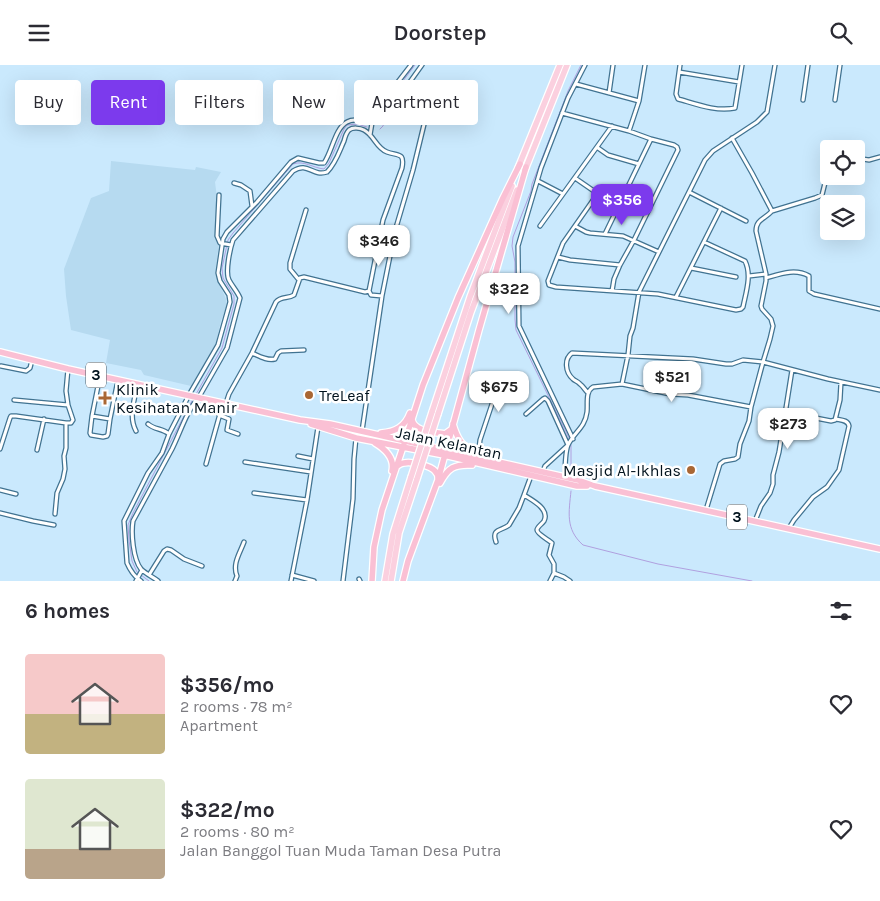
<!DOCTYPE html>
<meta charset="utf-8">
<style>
body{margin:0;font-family:Karla,sans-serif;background:#f7f7f7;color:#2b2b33;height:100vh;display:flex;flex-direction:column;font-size:19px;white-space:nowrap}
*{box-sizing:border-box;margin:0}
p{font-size:16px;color:#7c7c81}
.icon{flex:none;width:28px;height:28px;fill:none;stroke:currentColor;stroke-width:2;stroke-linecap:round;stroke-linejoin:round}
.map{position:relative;height:516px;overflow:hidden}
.drawer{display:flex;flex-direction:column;background:#fff;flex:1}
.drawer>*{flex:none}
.hud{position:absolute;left:15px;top:15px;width:500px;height:45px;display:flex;gap:10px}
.buttons{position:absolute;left:820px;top:75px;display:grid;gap:10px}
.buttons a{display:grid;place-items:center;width:45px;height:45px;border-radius:5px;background:#fff;box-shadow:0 5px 20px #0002;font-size:25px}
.price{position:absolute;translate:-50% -42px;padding:0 11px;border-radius:10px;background:#fff;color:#222;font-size:16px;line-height:32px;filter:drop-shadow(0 1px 2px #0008)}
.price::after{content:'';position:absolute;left:50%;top:30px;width:15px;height:11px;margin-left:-8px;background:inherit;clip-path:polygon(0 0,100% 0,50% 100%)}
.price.on{background:#7c3aed;color:#fff}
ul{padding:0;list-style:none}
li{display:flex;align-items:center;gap:15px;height:125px;padding:0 25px}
li span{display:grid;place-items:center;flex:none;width:140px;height:100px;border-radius:5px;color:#555}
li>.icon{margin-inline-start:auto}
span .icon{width:60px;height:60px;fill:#fffc;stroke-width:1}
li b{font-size:21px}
h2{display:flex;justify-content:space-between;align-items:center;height:60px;padding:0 25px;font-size:21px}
.chip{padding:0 18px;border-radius:5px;background:#fff;box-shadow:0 5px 20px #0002;font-size:18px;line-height:45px}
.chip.on{background:#7c3aed;color:#fff}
header{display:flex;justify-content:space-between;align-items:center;height:65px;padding:0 25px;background:#fff;font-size:22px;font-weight:600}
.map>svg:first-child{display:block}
</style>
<header><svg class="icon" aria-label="menu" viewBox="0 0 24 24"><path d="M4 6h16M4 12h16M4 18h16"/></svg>Doorstep<svg class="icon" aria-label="search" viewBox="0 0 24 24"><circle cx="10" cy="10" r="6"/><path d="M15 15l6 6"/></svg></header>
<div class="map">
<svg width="880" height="516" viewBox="0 0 880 516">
<rect width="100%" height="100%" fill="#cae9fd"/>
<path fill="#b6daf0" d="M 111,96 L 195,105 L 196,102 L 221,107 L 215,117 L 217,133 L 215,172 L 219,179 L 215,209 L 226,234 L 227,240 L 221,256 L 216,278 L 191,321 L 144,310 L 141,305 L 106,298 L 110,275 L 71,265 L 66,231 L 64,204 L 91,133 L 109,126 Z"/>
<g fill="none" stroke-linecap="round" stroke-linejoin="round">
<path stroke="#b0a0df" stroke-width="1" d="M 394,28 L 415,0
M 380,64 L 383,61 L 392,33
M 195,331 L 222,283 L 234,239 L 234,231 L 223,213 L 222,203 L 228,175 L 233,168 L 293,99 C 304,95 313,103 324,104 L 329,98 L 344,64 L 347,60 L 357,59 L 367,62
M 569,373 L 516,265 L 515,254 L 515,197 L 512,181 L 513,172 L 531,126 L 532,119 L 534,114 L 568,26 L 581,0
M 571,408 L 571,380
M 571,426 C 569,447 565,464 583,480 L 658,499 L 752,516
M 149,516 L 137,507 L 132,496 L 129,475 L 128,460 L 133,448 L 193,334"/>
<g stroke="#417391" stroke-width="5.5">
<path id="minor" d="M 680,0 L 676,29 L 678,34 C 696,39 716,47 735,43 L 742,0
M 679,7 L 739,17
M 576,19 L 639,36
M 609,28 L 613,0
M 391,29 L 402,32
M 803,35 L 808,0
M 835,35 L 840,0
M 562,48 L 629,66 L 651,74 L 674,80 L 677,82 L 678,85 L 634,175 L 620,200 L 614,214 L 612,226
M 629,66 L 639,36 L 645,0
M 370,70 L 372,58
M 732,73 L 752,108 L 772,146
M 598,83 L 608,90 L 639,99
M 856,93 L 869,95 L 880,92
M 575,113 L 617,142
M 538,116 L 563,129
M 234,118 L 241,120 L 250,126 L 252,141
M 689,127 L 746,156
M 598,128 L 563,178 L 548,216 L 549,220 L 556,222 L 658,229 L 736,245 L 741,244 L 743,242 C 746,227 752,210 745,196 L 704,177
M 219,130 L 217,171 L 220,178 L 231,180
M 540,161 L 612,61
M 575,161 L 586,167 L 590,168 L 623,171 L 659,187
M 605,169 L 651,74
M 558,192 L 570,195 L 620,200
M 691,203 L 736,212
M 749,211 L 766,209
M 766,213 C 780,209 795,203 809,211 L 809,226 L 814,229 L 880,244
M 299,215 L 290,204 L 290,198 L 306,145
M 676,232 L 721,143
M 252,288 C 259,291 267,296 275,294 L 278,288 L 281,286 L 304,285
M 1,301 L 26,306 L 30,303 L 32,295
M 100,311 L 92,351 L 110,354 L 118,315
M 622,319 L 628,290 L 630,271 L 633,263 L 639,227 L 705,95 L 713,86 L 757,57 L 767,47 L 775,0
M 588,328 C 585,325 583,321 580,319 C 577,316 575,316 573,314 C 565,307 564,294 572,288 L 693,294 L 726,299 L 732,299 L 743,295 L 763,297 L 828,314 L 880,325
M 14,335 L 68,340 L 66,326 L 68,304
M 226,338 L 229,329 L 252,288 L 276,237 C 281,231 288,234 294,230 L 300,213 L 304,212 L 365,227 L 369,226
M 785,347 L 831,356 L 835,355 L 840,335 L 841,317
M 526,349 L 543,334 L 545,333 L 548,336 L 568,380 L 545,401 L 543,406
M 219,350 L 229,354 L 227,365 L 238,369
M 92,351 L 90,368 L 91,370 L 103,372 L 107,371 L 108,369 L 110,354
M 66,358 L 71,358 L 73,355 L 68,340
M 148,359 C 155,365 162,363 169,369
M 136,366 C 128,351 135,335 137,319
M 362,366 L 382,231 L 395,166 L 413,105 L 428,43 L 403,35 L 402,32 L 402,28 L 422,0
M 573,374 L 519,261 L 518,181 L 541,103 L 568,33 L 585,0
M 0,384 L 10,353 L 11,351 L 16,351 L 66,358 L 66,383 L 64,391 L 65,404 L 63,414 L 57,428 L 55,449
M 37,385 L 44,354
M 298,391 L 313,394
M 478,392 L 480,375 L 495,330 L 495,328 L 482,325
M 245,397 L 311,407
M 206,399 L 223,338
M 531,411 L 524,430 C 532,435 550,444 544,456 C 542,459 537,462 537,465 C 537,469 549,475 552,478 L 549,490 L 554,499 L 554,508 L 564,512 L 570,516
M 565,412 C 565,403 565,388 568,380 C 574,367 585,363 587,347 C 588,338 585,327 593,322 L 622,319 L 670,329 L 688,330 L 751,342
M 0,425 L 16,429
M 254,428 L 307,435
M 706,445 L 720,399 L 724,396 L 735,394 L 738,392 L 740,379 L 749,356 L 751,342 L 763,297 L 770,274 L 773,261 L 771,254 L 762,244 L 761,241 L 766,216 L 766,209 L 756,166 C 756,154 765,154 772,146 L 815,133 L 822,130 L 829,102
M 0,448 L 33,456 L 54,460
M 755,456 L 761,441 L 770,428 L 773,419 L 773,410 L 779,387 L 792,305
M 789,463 L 794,455 L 813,432 L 827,422 L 839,405 L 849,361 C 848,355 841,355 836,354
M 496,477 C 491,463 502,466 509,460 L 519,443 L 524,430
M 149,510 L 164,486 L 167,484 L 171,485 L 184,494 L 202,501
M 292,510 L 314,516
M 359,514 L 360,516
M 136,516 L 142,505
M 141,516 C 135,512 130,505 127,498 L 124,456 L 148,408 L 162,388 L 169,369 L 189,330 L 218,280 L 230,237 L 229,230 L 220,216 L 218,208 L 223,174 L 227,167 L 257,137 L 291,97 L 298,93 L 319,98 L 324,98 C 332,87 335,63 347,57 C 359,50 370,64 381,53 L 394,22 L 411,0
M 158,516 C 153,512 146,509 141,504 C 133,494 131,468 133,456 C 146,432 159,408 172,384 C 181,366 186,347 199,332 L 227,283 L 240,233 C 237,226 232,221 229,215 C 225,207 230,184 233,175 L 293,106 C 308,96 312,112 327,107 C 336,98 339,87 344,76 C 345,72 346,68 349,65 C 353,62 360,63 364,65 C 374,70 376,83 387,87 C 398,91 405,87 402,103 L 383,155 L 369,226 L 371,230 L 382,231
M 235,516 L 237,511 C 232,499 240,488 244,477
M 291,516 L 307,435 L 318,362
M 343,516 L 353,434 L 354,394 L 356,373
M 550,516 L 554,508"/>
</g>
<g stroke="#fff" stroke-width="8">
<path id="primary" d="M 518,103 L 560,0
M 525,105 L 567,0
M 432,347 L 470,232 L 512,121
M 438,349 L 471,247 L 517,125
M 385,516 L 393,469 L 411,412
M 391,516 L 399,468 L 417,414"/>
</g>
<g stroke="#fff" stroke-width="8">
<path id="trunk" d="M 0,287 L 68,304 L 300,355 L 330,359 L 578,415 L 595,421 L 880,484
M 412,354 C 413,367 435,367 445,369 L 452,364
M 311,359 L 356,373 L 444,390 L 577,421 L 587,421
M 453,359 C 457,373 462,381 474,389
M 381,368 C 395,367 405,362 410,348
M 375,378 C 385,384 395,393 392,406
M 396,402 C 399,400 400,398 404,398 C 411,396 431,401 435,406 C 438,410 438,410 438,414
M 440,418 C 448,403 454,399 472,400
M 372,516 L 374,482 L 382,445 L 403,382 L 423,320 L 458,233 L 503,133 L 520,99
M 403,516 L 408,496 L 438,415 L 479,265 L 526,102"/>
</g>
<use href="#minor" stroke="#fff" stroke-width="3"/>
<use href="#primary" stroke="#fbd0df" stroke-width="5.5"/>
<use href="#trunk" stroke="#fac0d4" stroke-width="5.5"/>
<g stroke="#fff" stroke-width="8" stroke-linecap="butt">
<path id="primary-bridge" d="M 411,412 L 432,347
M 417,414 L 438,349"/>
</g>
<use href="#primary-bridge" stroke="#fbd0df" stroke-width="5.5"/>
</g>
<g fill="#a96734" stroke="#fff" stroke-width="2">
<circle cx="309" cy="330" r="5"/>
<path d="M102.5 325.5h5v5h5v5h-5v5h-5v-5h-5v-5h5z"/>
<circle cx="691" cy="405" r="5"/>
</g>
<g text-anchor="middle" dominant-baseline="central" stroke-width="5" stroke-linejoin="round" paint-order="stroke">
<g fill="#fff" stroke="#4d5961" stroke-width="1">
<rect x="86" y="297.5" width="20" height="25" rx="4"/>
<rect x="727" y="439.5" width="20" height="25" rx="4"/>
</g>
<g font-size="15" font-weight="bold" fill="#01121d">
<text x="96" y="310">3</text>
<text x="737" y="452">3</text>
</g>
<g font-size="16" fill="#01121d" stroke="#fff" text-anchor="start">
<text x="116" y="324">Klinik<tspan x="116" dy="18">Kesihatan Manir</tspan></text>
<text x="319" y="330">TreLeaf</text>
<text x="681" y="405" text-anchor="end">Masjid Al-Ikhlas</text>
</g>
<g font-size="16" fill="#01121d" stroke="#fff">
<text transform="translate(449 378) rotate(12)">Jalan Kelantan</text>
</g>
</g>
</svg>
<div class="buttons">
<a><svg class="icon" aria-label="locate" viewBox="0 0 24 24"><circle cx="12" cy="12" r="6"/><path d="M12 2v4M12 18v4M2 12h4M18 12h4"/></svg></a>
<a><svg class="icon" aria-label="layers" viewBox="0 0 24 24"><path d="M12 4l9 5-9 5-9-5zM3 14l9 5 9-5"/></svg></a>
</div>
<b class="price on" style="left:622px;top:161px">$356</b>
<b class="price" style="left:379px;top:202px">$346</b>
<b class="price" style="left:509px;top:250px">$322</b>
<b class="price" style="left:672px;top:338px">$521</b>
<b class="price" style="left:499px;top:348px">$675</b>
<b class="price" style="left:788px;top:385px">$273</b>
<div class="hud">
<a class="chip">Buy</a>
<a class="chip on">Rent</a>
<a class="chip">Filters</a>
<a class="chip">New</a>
<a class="chip">Apartment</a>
</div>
</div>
<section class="drawer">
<h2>6 homes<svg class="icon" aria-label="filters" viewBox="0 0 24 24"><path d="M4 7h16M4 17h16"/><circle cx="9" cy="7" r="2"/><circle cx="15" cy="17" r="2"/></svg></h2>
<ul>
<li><span style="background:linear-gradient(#f6c9c9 60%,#c2b280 0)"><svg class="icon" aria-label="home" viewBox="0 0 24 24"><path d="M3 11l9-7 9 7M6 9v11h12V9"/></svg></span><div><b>$356/mo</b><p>2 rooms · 78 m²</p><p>Apartment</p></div><svg class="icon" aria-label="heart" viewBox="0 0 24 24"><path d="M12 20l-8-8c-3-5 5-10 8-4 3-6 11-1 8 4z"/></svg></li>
<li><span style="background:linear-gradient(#dfe7d0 70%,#b9a48a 0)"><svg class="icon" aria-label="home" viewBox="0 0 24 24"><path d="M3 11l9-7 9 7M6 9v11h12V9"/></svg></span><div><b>$322/mo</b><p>2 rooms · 80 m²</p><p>Jalan Banggol Tuan Muda Taman Desa Putra</p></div><svg class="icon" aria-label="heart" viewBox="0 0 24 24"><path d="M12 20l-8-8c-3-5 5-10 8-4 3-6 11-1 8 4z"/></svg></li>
</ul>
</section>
